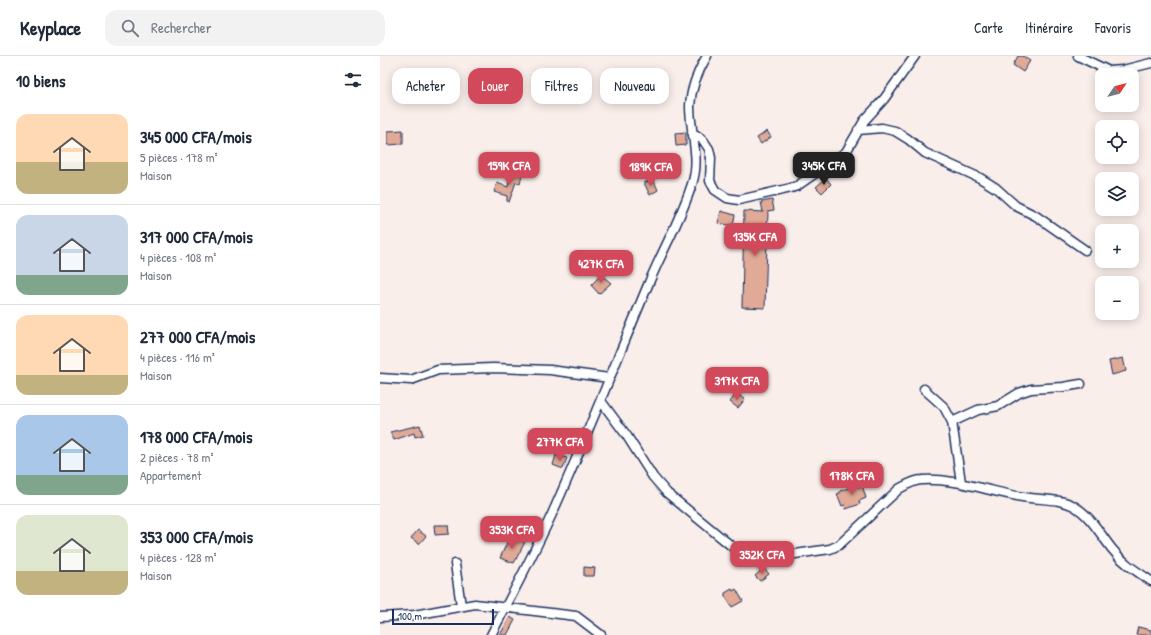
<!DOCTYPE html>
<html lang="fr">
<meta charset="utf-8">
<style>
body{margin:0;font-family:"Patrick Hand",sans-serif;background:#f2f2f3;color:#1f2937;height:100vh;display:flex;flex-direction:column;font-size:15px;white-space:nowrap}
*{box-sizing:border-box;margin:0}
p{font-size:13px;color:#747a83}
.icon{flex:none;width:22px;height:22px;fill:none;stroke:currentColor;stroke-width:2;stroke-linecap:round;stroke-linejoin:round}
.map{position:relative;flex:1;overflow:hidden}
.side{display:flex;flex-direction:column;background:#fff;width:380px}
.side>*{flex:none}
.top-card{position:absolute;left:12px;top:12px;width:380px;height:36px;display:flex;gap:8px}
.needle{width:26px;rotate:55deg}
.tools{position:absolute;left:715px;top:12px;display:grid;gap:8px}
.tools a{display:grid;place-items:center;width:44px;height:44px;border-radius:8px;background:#fff;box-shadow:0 2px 10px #0003;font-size:20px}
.scale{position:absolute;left:12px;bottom:10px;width:102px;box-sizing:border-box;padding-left:4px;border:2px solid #1b2f5e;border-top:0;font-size:11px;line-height:14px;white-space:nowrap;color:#1b2f5e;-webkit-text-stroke:3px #fff;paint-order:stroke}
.price{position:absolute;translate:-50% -34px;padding:0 9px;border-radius:8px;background:#d1495b;color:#fff;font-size:13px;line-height:26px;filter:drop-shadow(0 1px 2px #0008)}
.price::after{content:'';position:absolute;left:50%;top:24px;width:12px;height:9px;margin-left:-6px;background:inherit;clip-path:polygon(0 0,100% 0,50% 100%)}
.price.current{background:#222;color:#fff}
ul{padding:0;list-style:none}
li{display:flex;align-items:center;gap:12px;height:100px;padding:0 16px}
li+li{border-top:1px solid #e0e1e3}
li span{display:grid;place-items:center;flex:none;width:112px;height:80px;border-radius:12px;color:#555}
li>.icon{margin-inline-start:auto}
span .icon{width:48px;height:48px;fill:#fffc;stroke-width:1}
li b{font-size:17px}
h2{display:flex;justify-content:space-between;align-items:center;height:48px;padding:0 16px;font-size:17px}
.tag{padding:0 14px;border-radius:12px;background:#fff;box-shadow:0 2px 10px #0003;font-size:14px;line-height:36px}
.tag.current{background:#d1495b;color:#fff}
header{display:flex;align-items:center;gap:24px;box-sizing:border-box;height:56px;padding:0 20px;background:#fff;border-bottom:1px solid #e0e1e3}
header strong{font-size:19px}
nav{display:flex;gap:22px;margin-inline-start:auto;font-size:14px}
.search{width:280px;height:36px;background:#f2f2f3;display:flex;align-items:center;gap:10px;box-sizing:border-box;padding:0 14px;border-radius:12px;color:#747a83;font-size:15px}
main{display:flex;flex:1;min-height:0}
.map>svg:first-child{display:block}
</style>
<header>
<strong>Keyplace</strong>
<div class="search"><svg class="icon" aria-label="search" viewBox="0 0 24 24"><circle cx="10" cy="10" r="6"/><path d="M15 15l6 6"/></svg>Rechercher</div>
<nav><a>Carte</a><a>Itinéraire</a><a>Favoris</a></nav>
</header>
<main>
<section class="side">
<h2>10 biens<svg class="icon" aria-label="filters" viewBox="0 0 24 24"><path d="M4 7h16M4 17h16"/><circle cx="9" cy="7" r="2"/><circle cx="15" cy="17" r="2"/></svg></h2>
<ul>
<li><span style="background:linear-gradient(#ffd9b3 60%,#c2b280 0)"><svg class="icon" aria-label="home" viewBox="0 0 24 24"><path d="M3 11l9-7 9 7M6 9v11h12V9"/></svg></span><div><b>345 000 CFA/mois</b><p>5 pièces · 178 m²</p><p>Maison</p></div></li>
<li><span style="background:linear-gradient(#c9d6e8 75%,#7fa58c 0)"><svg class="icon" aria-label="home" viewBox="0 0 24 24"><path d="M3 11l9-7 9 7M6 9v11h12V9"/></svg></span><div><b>317 000 CFA/mois</b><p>4 pièces · 108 m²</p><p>Maison</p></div></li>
<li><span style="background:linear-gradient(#ffd9b3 75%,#c2b280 0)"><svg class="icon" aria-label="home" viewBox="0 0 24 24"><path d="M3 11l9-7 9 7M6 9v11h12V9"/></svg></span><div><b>277 000 CFA/mois</b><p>4 pièces · 116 m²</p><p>Maison</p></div></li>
<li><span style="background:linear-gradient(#a9c7e8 75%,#7fa58c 0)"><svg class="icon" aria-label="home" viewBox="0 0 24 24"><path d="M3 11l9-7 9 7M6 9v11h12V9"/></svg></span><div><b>178 000 CFA/mois</b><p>2 pièces · 78 m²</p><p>Appartement</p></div></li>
<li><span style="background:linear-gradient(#dfe7d0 70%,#c2b280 0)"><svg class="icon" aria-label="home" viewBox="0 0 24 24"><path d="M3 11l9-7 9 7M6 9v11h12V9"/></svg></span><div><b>353 000 CFA/mois</b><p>4 pièces · 128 m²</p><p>Maison</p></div></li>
</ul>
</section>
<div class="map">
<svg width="771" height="579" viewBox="0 0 771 579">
<rect width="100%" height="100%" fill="#f9eeea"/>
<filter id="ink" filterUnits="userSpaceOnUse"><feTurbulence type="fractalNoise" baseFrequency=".025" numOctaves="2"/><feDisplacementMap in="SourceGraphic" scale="8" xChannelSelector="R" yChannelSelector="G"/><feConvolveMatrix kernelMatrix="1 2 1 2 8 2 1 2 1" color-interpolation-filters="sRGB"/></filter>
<g filter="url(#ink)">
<path fill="#e0aa96" stroke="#1b2f5e" d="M 638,0 L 643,0 L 650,5 L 643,16 L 633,9 Z
M 23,74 L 23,88 L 8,89 L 8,75 Z
M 387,75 L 391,81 L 381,88 L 377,82 Z
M 306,76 L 306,89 L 296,90 L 295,77 Z
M 131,115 L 142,119 L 140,128 L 136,126 L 129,146 L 127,145 L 127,140 L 114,136 L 117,127 L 128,131 Z
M 446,122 L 451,128 L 442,137 L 436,131 Z
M 273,123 L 278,134 L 270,139 L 264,127 Z
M 392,144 L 394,154 L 388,155 L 385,252 L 362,251 L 364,155 L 383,156 L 381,146 Z
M 341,155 L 355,159 L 353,170 L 338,167 Z
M 221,219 L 231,227 L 219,238 L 211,229 Z
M 743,302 L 746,315 L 732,319 L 729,305 Z
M 356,338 L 365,343 L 358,352 L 350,346 Z
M 40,369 L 43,379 L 35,381 L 34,377 L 14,384 L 10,376 Z
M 176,399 L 187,402 L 183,413 L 173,409 Z
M 477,429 L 478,431 L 482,429 L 486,442 L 479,445 L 480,448 L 466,453 L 465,449 L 462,450 L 457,438 L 460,437 L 460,435 Z
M 54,469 L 68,469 L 69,478 L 55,479 Z
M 38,474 L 46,480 L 39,488 L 31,482 Z
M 130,480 L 145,486 L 134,507 L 120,502 Z
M 204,511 L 215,512 L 214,520 L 204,520 Z
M 384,512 L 389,518 L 380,525 L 375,520 Z
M 352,533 L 353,535 L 356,533 L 363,545 L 352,551 L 345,540 L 345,537 Z
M 130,561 L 135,564 L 127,579 L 120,579 Z
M 758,571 L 771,574 L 771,579 L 756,579 Z"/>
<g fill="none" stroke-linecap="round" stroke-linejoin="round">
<g stroke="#1b2f5e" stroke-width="11">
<path id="minor" d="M 698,0 L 729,15 L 743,14 L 771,7
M 478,74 L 502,72 L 515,75 L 528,83 L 545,97 L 600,122 L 616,132 L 636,150 L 656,160 L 705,194
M 312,76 L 323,84 L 329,93 L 331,102 L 330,125 L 335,134 L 347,142 L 359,144 L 411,132 L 417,130 L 466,96 L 484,65 L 504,43 L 535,0
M 0,322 L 31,324 L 58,314 L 113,312 L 170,314 L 229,322
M 544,333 L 564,351 L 572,366 L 581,426
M 221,345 L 247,380 L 273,421 L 287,437 L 366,502 L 374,504 L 450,493 L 459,489 L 519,433 C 526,429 534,424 542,424 C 577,422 609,436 643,441 C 660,444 679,442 694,450 C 711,460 720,478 732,493 C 743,507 756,515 771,525
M 572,366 L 598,354 L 618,350 L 639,337 L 651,333 L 683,331 L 701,328
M 75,508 L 81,550
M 0,561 L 34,559 L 95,548 L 196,560 L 221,579
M 111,579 C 132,539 153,499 172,458 C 206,383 236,305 268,229 C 282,195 301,163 312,128 C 321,102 310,77 310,50 C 311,32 318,15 327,0"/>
</g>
<use href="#minor" stroke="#fff" stroke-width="8"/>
</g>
</g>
</svg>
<div class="tools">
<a><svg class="needle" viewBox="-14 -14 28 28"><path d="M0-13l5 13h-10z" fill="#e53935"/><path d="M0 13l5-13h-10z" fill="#747a83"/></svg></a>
<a><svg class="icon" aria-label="locate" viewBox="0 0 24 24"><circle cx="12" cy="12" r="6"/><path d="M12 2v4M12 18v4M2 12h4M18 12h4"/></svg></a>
<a><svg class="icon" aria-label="layers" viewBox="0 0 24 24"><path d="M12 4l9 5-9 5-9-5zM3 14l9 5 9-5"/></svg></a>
<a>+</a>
<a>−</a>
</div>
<div class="scale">100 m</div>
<b class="price" style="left:129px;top:130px">159K CFA</b>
<b class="price current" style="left:444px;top:130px">345K CFA</b>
<b class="price" style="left:271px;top:131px">189K CFA</b>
<b class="price" style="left:375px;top:201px">135K CFA</b>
<b class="price" style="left:221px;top:228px">427K CFA</b>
<b class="price" style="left:357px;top:345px">317K CFA</b>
<b class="price" style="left:180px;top:406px">277K CFA</b>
<b class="price" style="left:472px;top:440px">178K CFA</b>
<b class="price" style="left:132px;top:494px">353K CFA</b>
<b class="price" style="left:382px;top:519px">352K CFA</b>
<div class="top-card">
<a class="tag">Acheter</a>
<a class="tag current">Louer</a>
<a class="tag">Filtres</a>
<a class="tag">Nouveau</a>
</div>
</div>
</main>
